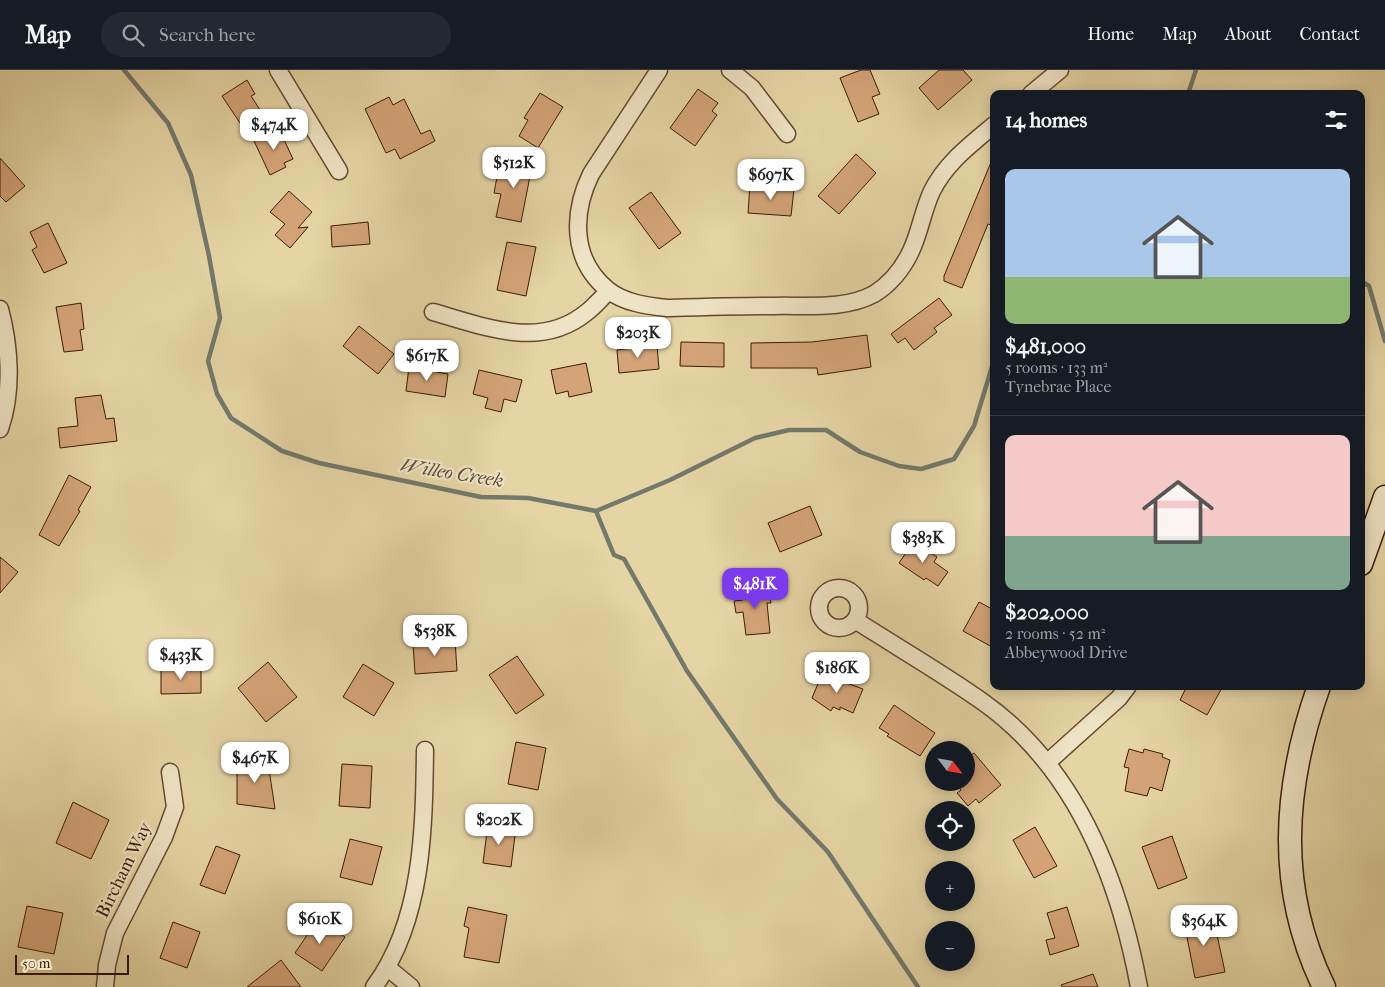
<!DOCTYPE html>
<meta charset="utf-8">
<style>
body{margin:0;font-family:"IM FELL French Canon",serif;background:#242831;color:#f1f3f6;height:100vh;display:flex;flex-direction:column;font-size:19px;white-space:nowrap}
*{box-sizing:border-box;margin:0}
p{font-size:16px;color:#9ea1a6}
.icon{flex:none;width:28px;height:28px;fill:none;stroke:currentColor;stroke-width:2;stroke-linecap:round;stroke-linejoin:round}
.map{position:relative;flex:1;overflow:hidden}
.side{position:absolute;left:990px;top:20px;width:375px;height:600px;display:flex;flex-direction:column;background:#171b24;border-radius:10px;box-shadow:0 2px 12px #0003}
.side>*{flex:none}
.needle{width:32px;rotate:121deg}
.controls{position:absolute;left:925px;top:671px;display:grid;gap:10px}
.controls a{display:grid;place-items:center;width:50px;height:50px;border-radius:50%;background:#171b24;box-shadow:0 2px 12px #0003;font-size:25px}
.scale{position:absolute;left:15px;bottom:12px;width:114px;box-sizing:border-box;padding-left:5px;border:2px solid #3b1b06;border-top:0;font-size:14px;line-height:18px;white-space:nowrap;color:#3b1b06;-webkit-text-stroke:4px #eee3c4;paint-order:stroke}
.price{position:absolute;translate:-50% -42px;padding:0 11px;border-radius:10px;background:#fff;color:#222;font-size:16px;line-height:32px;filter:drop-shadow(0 1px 2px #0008)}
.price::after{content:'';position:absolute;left:50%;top:30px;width:15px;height:11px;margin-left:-8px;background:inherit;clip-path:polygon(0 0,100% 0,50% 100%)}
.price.selected{background:#7c3aed;color:#fff}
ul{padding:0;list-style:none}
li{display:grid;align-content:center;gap:10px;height:265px;padding:0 15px}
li+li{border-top:1px solid #363941}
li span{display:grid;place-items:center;height:155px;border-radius:10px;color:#555}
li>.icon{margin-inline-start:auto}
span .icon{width:90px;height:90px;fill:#fffc;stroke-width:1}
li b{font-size:21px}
h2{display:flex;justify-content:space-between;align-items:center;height:60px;padding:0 15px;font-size:21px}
header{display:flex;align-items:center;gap:30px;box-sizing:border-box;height:70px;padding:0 25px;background:#171b24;border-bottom:1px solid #363941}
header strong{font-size:24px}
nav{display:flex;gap:28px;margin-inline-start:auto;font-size:18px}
.search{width:350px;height:45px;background:#242831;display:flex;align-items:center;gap:12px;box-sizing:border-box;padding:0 18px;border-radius:28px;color:#9ea1a6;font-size:19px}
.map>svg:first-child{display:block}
</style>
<header>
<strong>Map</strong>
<div class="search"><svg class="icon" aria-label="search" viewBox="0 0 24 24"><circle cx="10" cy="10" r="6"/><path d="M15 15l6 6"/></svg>Search here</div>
<nav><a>Home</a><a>Map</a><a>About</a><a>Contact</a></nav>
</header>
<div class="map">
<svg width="1385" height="917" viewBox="0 0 1385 917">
<rect width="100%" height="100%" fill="#e5d4a4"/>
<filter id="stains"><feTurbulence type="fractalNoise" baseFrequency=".004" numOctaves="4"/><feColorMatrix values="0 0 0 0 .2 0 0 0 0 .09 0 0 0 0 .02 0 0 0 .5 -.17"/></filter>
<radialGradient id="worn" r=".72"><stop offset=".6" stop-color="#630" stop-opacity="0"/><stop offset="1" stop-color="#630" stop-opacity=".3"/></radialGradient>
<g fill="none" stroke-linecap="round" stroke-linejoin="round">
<path stroke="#73796b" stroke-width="4.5" d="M 124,0 L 168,53 L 191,105 L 209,186 L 220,248 L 208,291 L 217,324 L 231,348 L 282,381 L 319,393 L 481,427 L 528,428 L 596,441 L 670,410 L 755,368 L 789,360 L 826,360 L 860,382 L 899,396 L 921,399 L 954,389 L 974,356 L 994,290
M 1188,24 L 1196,0
M 1361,211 L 1369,216 L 1385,271
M 596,441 L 614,485 L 624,489 L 687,601 L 777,729 L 828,782 L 918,917"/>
</g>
<path fill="#d4a478" stroke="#3b1b06" d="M 861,0 L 870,0 L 880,24 L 872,27 L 879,44 L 858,52 L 840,8 Z
M 939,0 L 963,0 L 972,10 L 938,40 L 919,18 Z
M 247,10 L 255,24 L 251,26 L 262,43 L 242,56 L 222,26 Z
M 698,19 L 718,33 L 712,41 L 717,45 L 695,76 L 670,58 Z
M 540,23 L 563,37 L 538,78 L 519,66 L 528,50 L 524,48 Z
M 389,27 L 393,35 L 404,29 L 421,64 L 430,60 L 435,71 L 400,89 L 395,79 L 386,83 L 365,39 Z
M 279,59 L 293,89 L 284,93 L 286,97 L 270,105 L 254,71 Z
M 856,84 L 876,103 L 839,144 L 818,126 Z
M 994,85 L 994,156 L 988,154 L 962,218 L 944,211 L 944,206 Z
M 510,86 L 533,91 L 521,152 L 496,147 L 501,124 L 494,123 L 497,107 L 506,108 Z
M 0,88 L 25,116 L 6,132 L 0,126 Z
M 750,115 L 794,119 L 791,146 L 748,143 Z
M 289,121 L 312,142 L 298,158 L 308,157 L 290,178 L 275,165 L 285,154 L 270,142 Z
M 651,122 L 681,163 L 659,179 L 629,138 Z
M 368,152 L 370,174 L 332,177 L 331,156 Z
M 48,153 L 67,193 L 44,203 L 32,180 L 37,177 L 30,162 Z
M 507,172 L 536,177 L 526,226 L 497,220 Z
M 939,228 L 952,245 L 934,258 L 937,262 L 914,280 L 905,268 L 898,273 L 891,264 Z
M 81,233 L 84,259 L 80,260 L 83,280 L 64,282 L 56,237 Z
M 359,256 L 394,284 L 378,304 L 343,276 Z
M 867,265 L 871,297 L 818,305 L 817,298 L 751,298 L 751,273 L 812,272 Z
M 681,272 L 724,273 L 724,297 L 680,296 Z
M 657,275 L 659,299 L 619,303 L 617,280 Z
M 586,293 L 592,322 L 569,327 L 568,321 L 556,324 L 551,300 Z
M 409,297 L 448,304 L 445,327 L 406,321 Z
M 479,300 L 522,310 L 516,332 L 504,329 L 501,342 L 485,338 L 488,328 L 473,324 Z
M 101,325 L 106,349 L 114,348 L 117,371 L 60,378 L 58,358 L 78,356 L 75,328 Z
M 69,405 L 91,417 L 78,440 L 80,441 L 59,476 L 39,465 Z
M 810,436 L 822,465 L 780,482 L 768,453 Z
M 914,471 L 937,487 L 934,492 L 948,502 L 938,516 L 926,508 L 924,510 L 899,493 Z
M 0,487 L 18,502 L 0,523 Z
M 769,517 L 771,533 L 767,533 L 770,563 L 746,565 L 743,542 L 736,543 L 734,531 L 743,530 L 742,520 Z
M 979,532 L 994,540 L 994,578 L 963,561 Z
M 455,570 L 457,601 L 415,604 L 413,573 Z
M 517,586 L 544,625 L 516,644 L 489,605 Z
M 268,592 L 297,627 L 266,652 L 238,618 Z
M 363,594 L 394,613 L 374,646 L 343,627 Z
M 201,598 L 201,623 L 161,624 L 161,599 Z
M 822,604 L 863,619 L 853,643 L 840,637 L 840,640 L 833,637 L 831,641 L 812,628 Z
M 1187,616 L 1223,616 L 1207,645 L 1180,630 Z
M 894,635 L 935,663 L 920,686 L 887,666 L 889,664 L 879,658 Z
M 516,672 L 546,678 L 538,720 L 508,714 Z
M 1129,679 L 1143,683 L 1144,679 L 1163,684 L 1162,687 L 1170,690 L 1162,721 L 1150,717 L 1147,726 L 1125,721 L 1129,698 L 1124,697 Z
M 974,683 L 1001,715 L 979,733 L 976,729 L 968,736 L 957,723 L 961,720 L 955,712 L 966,712 L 966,689 Z
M 267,686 L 275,739 L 237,734 L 237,693 Z
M 342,694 L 372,696 L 370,738 L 339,736 Z
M 73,732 L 109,750 L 91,789 L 56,773 Z
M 488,754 L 516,758 L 511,797 L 483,793 Z
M 1035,757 L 1057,796 L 1034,808 L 1013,770 Z
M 1172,766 L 1187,808 L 1158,819 L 1142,777 Z
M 350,769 L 382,777 L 372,815 L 340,807 Z
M 216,776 L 240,785 L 225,824 L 200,815 Z
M 27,836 L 63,843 L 54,884 L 18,877 Z
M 468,837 L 507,845 L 499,893 L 464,887 L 469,858 L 464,856 Z
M 1067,837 L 1079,876 L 1050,885 L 1046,870 L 1055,868 L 1047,843 Z
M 1213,846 L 1225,902 L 1195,908 L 1184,852 Z
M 318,849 L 345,867 L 322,901 L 295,883 Z
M 173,852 L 200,862 L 187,898 L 160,888 Z
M 281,890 L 301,917 L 247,917 Z
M 1093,904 L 1098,917 L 1062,917 L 1061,915 Z"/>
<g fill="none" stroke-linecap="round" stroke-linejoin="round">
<g stroke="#66492e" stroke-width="19">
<path id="street" d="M 278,0 L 339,101
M 659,0 L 591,104 C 572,143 571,190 608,220 C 624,233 648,236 667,238 C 703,237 738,236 773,236 C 806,235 845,240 874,224 C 890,214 903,198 911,181 C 920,162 923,140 932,121 C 946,93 970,75 994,55
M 730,0 L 752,18 L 787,64
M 1031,24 L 1060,0
M 0,239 C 10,277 13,321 0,359
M 433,242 C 484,256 540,281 587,242 C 595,236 601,228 609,221
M819 538a20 20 0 1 1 40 0a20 20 0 1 1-40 0Z
M 855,550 C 897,577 942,603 983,632 C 1076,698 1119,809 1139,917
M 1048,692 L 1119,628 L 1128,616
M 388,898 L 411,917
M 105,917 L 107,895 L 115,863 L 164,767 L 175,737 L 170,702
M 374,917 C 423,851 424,759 425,680"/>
</g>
<g stroke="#3b1b06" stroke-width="25">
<path id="secondary" d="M 1361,494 L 1385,427
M 1319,616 C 1283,718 1276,818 1324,917"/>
</g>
<use href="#street" stroke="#eee3c4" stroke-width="16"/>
<use href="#secondary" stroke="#eee3c4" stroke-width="22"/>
</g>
<g text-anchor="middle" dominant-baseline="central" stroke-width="4.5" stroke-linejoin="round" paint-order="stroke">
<g font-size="18" fill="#3b1b06" stroke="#eee3c4">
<text transform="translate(124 800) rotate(-64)">Bircham Way</text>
</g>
<g font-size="19" font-style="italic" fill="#574a39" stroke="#eee3c4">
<text transform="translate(452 403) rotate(9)">Willeo Creek</text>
</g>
</g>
<rect width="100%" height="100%" filter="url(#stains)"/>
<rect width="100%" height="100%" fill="url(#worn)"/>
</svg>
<div class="controls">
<a><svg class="needle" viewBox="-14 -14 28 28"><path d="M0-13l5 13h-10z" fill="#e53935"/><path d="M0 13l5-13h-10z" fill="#9ea1a6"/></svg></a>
<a><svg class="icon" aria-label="locate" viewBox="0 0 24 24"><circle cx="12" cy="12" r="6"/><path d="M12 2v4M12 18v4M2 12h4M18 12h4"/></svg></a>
<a>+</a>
<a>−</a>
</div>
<div class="scale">50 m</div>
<b class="price" style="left:274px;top:81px">$474K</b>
<b class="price" style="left:514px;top:119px">$512K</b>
<b class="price" style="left:771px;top:131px">$697K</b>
<b class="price" style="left:638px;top:289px">$203K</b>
<b class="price" style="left:427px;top:312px">$617K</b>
<b class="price" style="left:923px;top:494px">$383K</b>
<b class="price selected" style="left:755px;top:540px">$481K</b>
<b class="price" style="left:435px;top:587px">$538K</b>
<b class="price" style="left:181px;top:611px">$433K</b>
<b class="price" style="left:837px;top:624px">$186K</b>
<b class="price" style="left:255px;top:714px">$467K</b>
<b class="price" style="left:499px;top:776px">$202K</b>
<b class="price" style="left:320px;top:875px">$610K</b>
<b class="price" style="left:1204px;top:877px">$364K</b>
<section class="side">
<h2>14 homes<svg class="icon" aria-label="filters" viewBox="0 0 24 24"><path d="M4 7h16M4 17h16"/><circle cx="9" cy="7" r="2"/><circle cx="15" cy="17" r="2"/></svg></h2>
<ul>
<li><span style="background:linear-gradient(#a9c7e8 70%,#8fb573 0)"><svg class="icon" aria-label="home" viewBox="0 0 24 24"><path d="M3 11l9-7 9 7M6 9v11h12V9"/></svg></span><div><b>$481,000</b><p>5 rooms · 133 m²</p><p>Tynebrae Place</p></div></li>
<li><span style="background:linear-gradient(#f6c9c9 65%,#7fa58c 0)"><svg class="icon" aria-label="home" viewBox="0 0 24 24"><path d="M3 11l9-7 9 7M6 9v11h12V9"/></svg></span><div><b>$202,000</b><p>2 rooms · 52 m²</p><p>Abbeywood Drive</p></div></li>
</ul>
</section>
</div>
